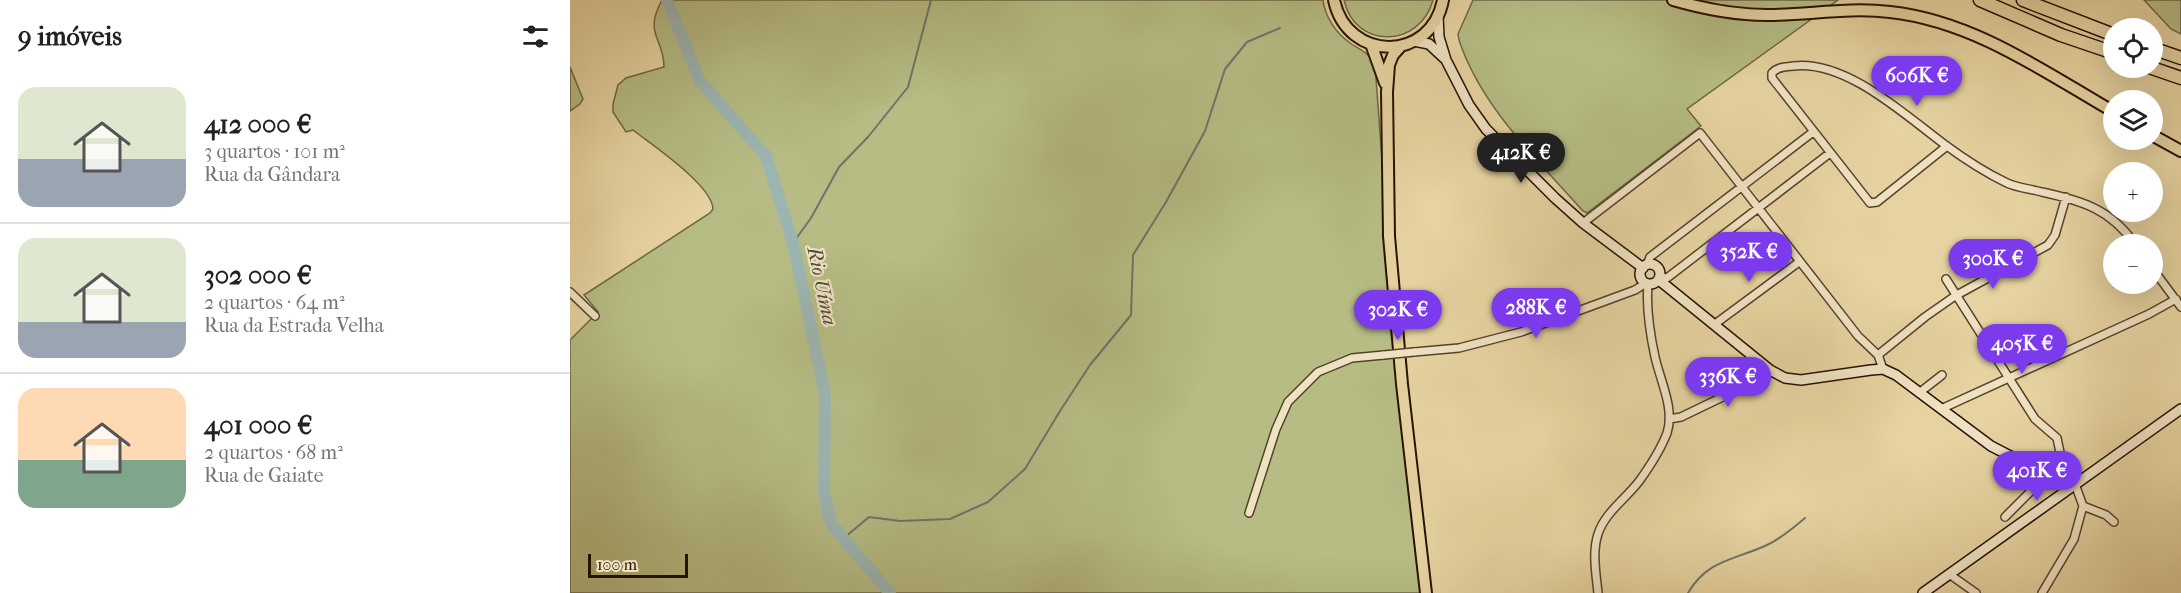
<!DOCTYPE html>
<html lang="pt">
<meta charset="utf-8">
<style>
body{margin:0;font-family:"IM FELL French Canon",serif;background:#f6f6f6;color:#222;height:100vh;display:flex;flex-direction:column;font-size:22px;white-space:nowrap}
*{box-sizing:border-box;margin:0}
p{font-size:20px;color:#767676}
.icon{flex:none;width:33px;height:33px;fill:none;stroke:currentColor;stroke-width:2;stroke-linecap:round;stroke-linejoin:round}
.map{position:relative;flex:1;overflow:hidden}
.drawer{display:flex;flex-direction:column;background:#fff;width:570px}
.drawer>*{flex:none}
.controls{position:absolute;left:1533px;top:18px;display:grid;gap:12px}
.controls a{display:grid;place-items:center;width:60px;height:60px;border-radius:50%;background:#fff;box-shadow:0 6px 24px #0002;font-size:30px}
.scale{position:absolute;left:18px;bottom:15px;width:100px;box-sizing:border-box;padding-left:6px;border:3px solid #271203;border-top:0;font-size:16px;line-height:21px;white-space:nowrap;color:#271203;-webkit-text-stroke:4px #efe2c2;paint-order:stroke}
.price{position:absolute;translate:-50% -51px;padding:0 14px;border-radius:21px;background:#7c3aed;color:#fff;font-size:20px;line-height:39px;filter:drop-shadow(0 2px 3px #0008)}
.price::after{content:'';position:absolute;left:50%;top:36px;width:18px;height:14px;margin-left:-9px;background:inherit;clip-path:polygon(0 0,100% 0,50% 100%)}
.price.selected{background:#222;color:#fff}
ul{padding:0;list-style:none}
li{display:flex;align-items:center;gap:18px;height:150px;padding:0 18px}
li+li{border-top:2px solid #e0e0e0}
li span{display:grid;place-items:center;flex:none;width:168px;height:120px;border-radius:18px;color:#555}
li>.icon{margin-inline-start:auto}
span .icon{width:72px;height:72px;fill:#fffc;stroke-width:1}
li b{font-size:26px}
h2{display:flex;justify-content:space-between;align-items:center;height:72px;padding:0 18px;font-size:26px}
main{display:flex;flex:1;min-height:0}
.map>svg:first-child{display:block}
</style>
<main>
<section class="drawer">
<h2>9 imóveis<svg class="icon" aria-label="filters" viewBox="0 0 24 24"><path d="M4 7h16M4 17h16"/><circle cx="9" cy="7" r="2"/><circle cx="15" cy="17" r="2"/></svg></h2>
<ul>
<li><span style="background:linear-gradient(#dfe7d0 60%,#9aa5b1 0)"><svg class="icon" aria-label="home" viewBox="0 0 24 24"><path d="M3 11l9-7 9 7M6 9v11h12V9"/></svg></span><div><b>412 000 €</b><p>3 quartos · 101 m²</p><p>Rua da Gândara</p></div></li>
<li><span style="background:linear-gradient(#dfe7d0 70%,#9aa5b1 0)"><svg class="icon" aria-label="home" viewBox="0 0 24 24"><path d="M3 11l9-7 9 7M6 9v11h12V9"/></svg></span><div><b>302 000 €</b><p>2 quartos · 64 m²</p><p>Rua da Estrada Velha</p></div></li>
<li><span style="background:linear-gradient(#ffd9b3 60%,#7fa58c 0)"><svg class="icon" aria-label="home" viewBox="0 0 24 24"><path d="M3 11l9-7 9 7M6 9v11h12V9"/></svg></span><div><b>401 000 €</b><p>2 quartos · 68 m²</p><p>Rua de Gaiate</p></div></li>
</ul>
</section>
<div class="map">
<svg width="1611" height="593" viewBox="0 0 1611 593">
<rect width="100%" height="100%" fill="#e6d3a1"/>
<filter id="stains"><feTurbulence type="fractalNoise" baseFrequency=".00333" numOctaves="4"/><feColorMatrix values="0 0 0 0 .2 0 0 0 0 .09 0 0 0 0 .02 0 0 0 .5 -.17"/></filter>
<radialGradient id="worn" r=".72"><stop offset=".6" stop-color="#630" stop-opacity="0"/><stop offset="1" stop-color="#630" stop-opacity=".3"/></radialGradient>
<path fill="#b6bc84" stroke="#6e6744" stroke-width="1.5" d="M 92,0 L 753,0 C 755,17 766,33 780,43 C 790,50 800,53 805,65 L 826,349 L 851,593 L 0,593 L 0,340 L 28,312 L 14,295 L 140,213 L 143,209 C 142,185 82,145 63,130 L 56,132 L 43,112 L 43,104 L 48,85 L 56,78 L 94,67 C 94,37 73,35 92,0 Z
M 774,0 L 863,0 C 850,48 785,50 774,0 Z
M 903,0 L 1268,0 L 1117,109 L 1131,126 L 1017,213 L 1013,211 C 967,159 911,107 889,40 L 888,34 Z
M 1574,0 L 1611,0 L 1611,34 L 1601,29 Z
M 0,67 L 13,99 L 10,104 L 0,111 Z"/>
<g fill="none" stroke-linecap="round" stroke-linejoin="round">
<path stroke="#6d746b" stroke-width="2" d="M 223,243 L 241,218 L 269,167 L 298,137 L 338,87 L 361,0
M 274,538 L 299,517 L 330,521 L 380,519 L 418,502 L 455,469 L 490,411 L 520,365 L 561,315 L 563,255 L 596,202 L 635,131 L 655,69 L 677,42 L 710,28
M 1118,593 C 1138,559 1165,560 1197,545 C 1212,538 1223,528 1235,518"/>
<path stroke="#9cb5b1" stroke-width="12" d="M 97,0 L 130,81 L 196,156 L 223,243 L 255,394 L 254,491 L 261,524 L 320,593"/>
<g stroke="#57422a" stroke-width="10">
<path id="minor" d="M 1377,146 L 1307,202 L 1300,203 L 1202,78 L 1202,73 C 1207,67 1215,67 1223,66 C 1275,59 1335,115 1374,144 C 1393,158 1416,173 1437,183 C 1448,188 1461,189 1472,192 C 1513,201 1540,209 1565,244
M 1013,223 L 1130,133 L 1288,336 L 1308,355 L 1313,369
M 1077,265 L 1080,257 L 1243,132
M 1582,268 L 1611,307
M 1090,277 L 1097,278 L 1260,153
M 1376,279 L 1465,419 L 1487,438 L 1492,462 L 1489,474
M 0,292 L 25,316
M 1145,324 L 1229,262
M 844,352 L 889,348 L 951,332 L 1065,290 L 1076,283
M 1308,355 L 1355,317 L 1385,296 L 1478,245 L 1485,235 L 1496,197
M 1349,393 L 1372,375
M 1371,409 L 1579,314 L 1606,299
M 1099,419 L 1111,417 L 1194,377 L 1200,370
M 1513,506 L 1536,515 L 1544,522
M 679,513 L 706,429 L 718,402 L 748,372 L 782,358 L 814,355
M 1435,517 L 1467,485 L 1476,469
M 1379,574 L 1406,593
M 1028,593 C 1026,574 1022,552 1028,534 C 1035,512 1057,498 1070,480 C 1080,466 1091,449 1097,433 C 1105,409 1090,380 1085,357 C 1080,334 1076,307 1078,284
M 1472,593 L 1504,539 L 1513,506 L 1505,484"/>
</g>
<g stroke="#271203" stroke-width="12">
<path id="secondary" d="M 868,16 L 869,37 L 876,60 L 899,105 L 916,129 L 985,198 L 1013,223 L 1073,268
M 844,41 L 859,44 L 874,58
M1070 274a10 10 0 1 1 20 0a10 10 0 1 1-20 0Z
M 1089,280 L 1200,370 L 1215,378 L 1231,380 L 1301,370 L 1313,369 L 1326,375 L 1421,446 L 1450,461 L 1496,477 L 1505,484
M 1353,593 L 1611,409"/>
</g>
<g stroke="#271203" stroke-width="14">
<path id="primary" d="M 764,0 C 777,62 861,63 873,0
M 1103,0 C 1134,9 1164,15 1197,15 C 1238,15 1279,7 1320,12 C 1403,21 1473,71 1544,112
M 801,44 L 815,83
M 831,46 L 823,55 L 819,65 L 817,92 L 819,236 L 832,384 L 856,593
M 1582,135 L 1611,151"/>
</g>
<g stroke="#271203" stroke-width="15">
<path id="motorway" d="M 1410,0 L 1491,35 L 1544,53
M 1453,0 L 1544,35
M 1582,48 L 1611,58
M 1582,68 L 1611,78"/>
</g>
<use href="#minor" stroke="#efe2c2" stroke-width="7"/>
<use href="#secondary" stroke="#efe2c2" stroke-width="9"/>
<use href="#primary" stroke="#e6d3a1" stroke-width="10"/>
<use href="#motorway" stroke="#e6d3a1" stroke-width="12"/>
<g stroke="#57422a" stroke-width="10" stroke-linecap="butt">
<path id="minor-bridge" d="M 814,355 L 844,352"/>
</g>
<use href="#minor-bridge" stroke="#efe2c2" stroke-width="7"/>
</g>
<g text-anchor="middle" dominant-baseline="central" stroke-width="4.5" stroke-linejoin="round" paint-order="stroke">
<g font-size="20" font-style="italic" fill="#504b40" stroke="#efe2c2">
<text transform="translate(252 286) rotate(78)">Rio Uíma</text>
</g>
</g>
<rect width="100%" height="100%" filter="url(#stains)"/>
<rect width="100%" height="100%" fill="url(#worn)"/>
</svg>
<div class="controls">
<a><svg class="icon" aria-label="locate" viewBox="0 0 24 24"><circle cx="12" cy="12" r="6"/><path d="M12 2v4M12 18v4M2 12h4M18 12h4"/></svg></a>
<a><svg class="icon" aria-label="layers" viewBox="0 0 24 24"><path d="M12 4l9 5-9 5-9-5zM3 14l9 5 9-5"/></svg></a>
<a>+</a>
<a>−</a>
</div>
<div class="scale">100 m</div>
<b class="price" style="left:1347px;top:107px">606K €</b>
<b class="price selected" style="left:951px;top:184px">412K €</b>
<b class="price" style="left:1179px;top:283px">352K €</b>
<b class="price" style="left:1423px;top:290px">300K €</b>
<b class="price" style="left:966px;top:339px">288K €</b>
<b class="price" style="left:828px;top:341px">302K €</b>
<b class="price" style="left:1452px;top:375px">405K €</b>
<b class="price" style="left:1158px;top:408px">336K €</b>
<b class="price" style="left:1467px;top:502px">401K €</b>
</div>
</main>
